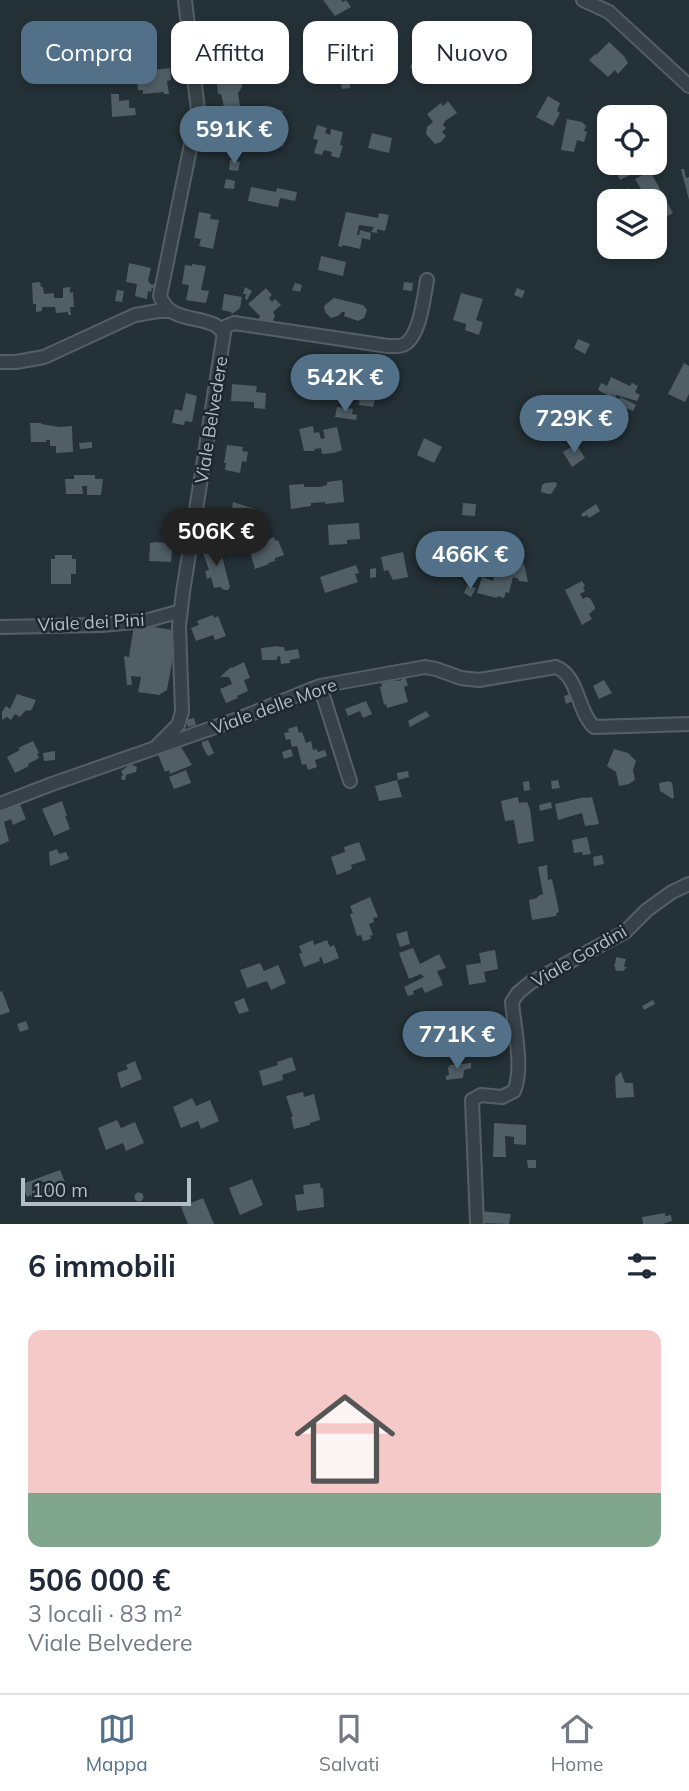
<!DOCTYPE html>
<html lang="it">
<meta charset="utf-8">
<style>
body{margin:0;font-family:Mulish,sans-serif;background:#f2f2f3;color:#1f2937;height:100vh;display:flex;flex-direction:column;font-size:26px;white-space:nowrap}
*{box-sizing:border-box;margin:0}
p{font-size:23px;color:#747a83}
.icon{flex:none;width:38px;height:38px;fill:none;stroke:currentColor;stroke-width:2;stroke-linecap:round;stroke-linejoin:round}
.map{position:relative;height:1224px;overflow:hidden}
.sheet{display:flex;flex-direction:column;background:#fff;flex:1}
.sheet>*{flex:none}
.hud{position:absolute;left:21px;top:21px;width:648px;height:63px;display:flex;gap:14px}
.fabs{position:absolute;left:597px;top:105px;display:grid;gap:14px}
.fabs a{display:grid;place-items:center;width:70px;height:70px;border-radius:14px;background:#fff;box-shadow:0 4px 10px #0003;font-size:35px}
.scale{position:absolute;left:21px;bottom:18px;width:170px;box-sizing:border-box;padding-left:7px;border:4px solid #b2bdc4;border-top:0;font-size:19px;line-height:24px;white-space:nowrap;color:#b2bdc4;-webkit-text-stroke:5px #1d272d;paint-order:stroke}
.price{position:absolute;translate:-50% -60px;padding:0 16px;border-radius:24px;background:#527188;color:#fff;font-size:23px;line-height:46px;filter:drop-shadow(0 2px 4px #0008)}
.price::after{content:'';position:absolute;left:50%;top:42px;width:21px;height:16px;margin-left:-10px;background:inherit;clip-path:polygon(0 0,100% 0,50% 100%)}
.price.current{background:#222;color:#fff}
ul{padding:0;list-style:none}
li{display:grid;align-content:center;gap:14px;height:371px;padding:0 28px}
li span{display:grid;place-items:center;height:217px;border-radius:14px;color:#555}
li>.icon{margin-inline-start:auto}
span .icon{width:126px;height:126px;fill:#fffc;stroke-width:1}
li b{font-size:30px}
h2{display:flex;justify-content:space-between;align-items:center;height:84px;padding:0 28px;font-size:30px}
.tag{padding:0 24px;border-radius:14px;background:#fff;box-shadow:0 4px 10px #0003;font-size:24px;line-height:63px}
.tag.current{background:#527188;color:#fff}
.tab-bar{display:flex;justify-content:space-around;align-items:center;height:98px;border-top:2px solid #e0e1e3;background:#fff;font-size:19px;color:#747a83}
.tab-bar a{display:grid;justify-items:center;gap:4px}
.tab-bar .current{color:#527188}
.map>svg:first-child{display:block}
</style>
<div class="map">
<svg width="689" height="1224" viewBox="0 0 689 1224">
<rect width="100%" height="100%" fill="#243137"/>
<path fill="#505e66" d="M 323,0 L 341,0 L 343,2 L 346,0 L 351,7 L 335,16 Z
M 369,34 L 384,34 L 383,51 L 370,51 L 370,47 L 359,50 L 354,47 L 353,40 L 355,38 Z
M 422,41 L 457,55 L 448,79 L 431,73 L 436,62 L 417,54 Z
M 609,42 L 624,56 L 628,63 L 618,74 L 615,70 L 608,77 L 589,60 L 595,54 L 596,55 Z
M 413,60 L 424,64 L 421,72 L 410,68 Z
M 170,68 L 171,80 L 167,81 L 169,94 L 164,94 L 164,92 L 143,94 L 143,90 L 138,90 L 136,72 Z
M 230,73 L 230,78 L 238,77 L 242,82 L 242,87 L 238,93 L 240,106 L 224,107 L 221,94 L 218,94 L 216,74 Z
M 350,82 L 350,88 L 342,89 L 341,83 Z
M 111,94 L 119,94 L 119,101 L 129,100 L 129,108 L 135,108 L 136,115 L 112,117 Z
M 548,96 L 560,103 L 557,111 L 560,113 L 553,126 L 536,117 Z
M 448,101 L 457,113 L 445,121 L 443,125 L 446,128 L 442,132 L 446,136 L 441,142 L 435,144 L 426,134 L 427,127 L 433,122 L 427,114 L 441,103 L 443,106 Z
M 264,106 L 283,111 L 279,126 L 287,129 L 283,147 L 265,142 L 267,135 L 264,134 L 260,127 Z
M 567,119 L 582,122 L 586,126 L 584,131 L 587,132 L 584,142 L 577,140 L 574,152 L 561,150 Z
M 317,125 L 327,128 L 325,133 L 330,135 L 331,129 L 343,132 L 340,145 L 343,146 L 339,158 L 331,156 L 332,152 L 324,150 L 322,155 L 314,153 L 318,140 L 313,139 Z
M 372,133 L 392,138 L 389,153 L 368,148 Z
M 230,160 L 240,162 L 238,171 L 229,170 Z
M 631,168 L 634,173 L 620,180 L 617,174 Z
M 681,169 L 684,169 L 686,178 L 689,177 L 689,200 Z
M 650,171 L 673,213 L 654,223 L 654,201 L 648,201 L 635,179 Z
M 226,179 L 235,181 L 234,189 L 224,188 Z
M 251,187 L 276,192 L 277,188 L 297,192 L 295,201 L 280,198 L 278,207 L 248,201 Z
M 629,188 L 637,201 L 622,201 L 626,199 L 622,192 Z
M 199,212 L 211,214 L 210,219 L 219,220 L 213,249 L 199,246 L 201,239 L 194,238 Z
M 346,212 L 378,218 L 379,213 L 389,215 L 385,231 L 377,229 L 377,233 L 371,232 L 374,227 L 359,225 L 357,235 L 359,235 L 360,230 L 371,233 L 370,240 L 362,238 L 360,249 L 343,245 L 342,247 L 338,246 Z
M 629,247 L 645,247 L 636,255 Z
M 321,256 L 346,262 L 343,276 L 318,270 Z
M 129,263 L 151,268 L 148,280 L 150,284 L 156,285 L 155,289 L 152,288 L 151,292 L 148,291 L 147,299 L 135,296 L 137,284 L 126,282 Z
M 192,264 L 206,266 L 201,290 L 209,291 L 206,303 L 186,300 L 189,285 L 182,284 L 185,265 L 192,266 Z
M 40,282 L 41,287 L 43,287 L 44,294 L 54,293 L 54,298 L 63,298 L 63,288 L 70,287 L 70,293 L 73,292 L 74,307 L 70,307 L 71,315 L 68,315 L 68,312 L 56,313 L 55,307 L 42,307 L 42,311 L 36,312 L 36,304 L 33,304 L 32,283 Z
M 404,282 L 413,283 L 412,291 L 403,290 Z
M 295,283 L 302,285 L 300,292 L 292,290 Z
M 245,287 L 252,291 L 247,300 L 245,299 L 246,294 L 243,294 Z
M 266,288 L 272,295 L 269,298 L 272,302 L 275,299 L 281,305 L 273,312 L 275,316 L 273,321 L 256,326 L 260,316 L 248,304 Z
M 517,288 L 525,291 L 522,298 L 514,295 Z
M 117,290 L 124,291 L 122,302 L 115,301 Z
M 461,293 L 483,299 L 476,320 L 483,322 L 479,335 L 465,330 L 466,324 L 453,320 Z
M 224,294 L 242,297 L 240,308 L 232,314 L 231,312 L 222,310 Z
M 334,298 L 363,305 L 367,310 L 364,318 L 358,321 L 344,316 L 345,312 L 342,312 L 338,316 L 331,318 L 325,312 L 324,306 Z
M 578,339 L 590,344 L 585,354 L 574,348 Z
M 324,355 L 331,357 L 330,361 L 341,362 L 338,378 L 326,376 L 321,391 L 313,390 L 312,395 L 306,394 L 309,379 L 305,378 L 306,371 L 321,374 Z
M 684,363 L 689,366 L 689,394 L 685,402 L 668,394 Z
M 374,371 L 381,372 L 380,376 L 391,377 L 389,393 L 377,391 L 373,407 L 359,405 L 360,394 L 356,393 L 357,386 L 354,386 L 355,380 L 372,382 Z
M 611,377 L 630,386 L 632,383 L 638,386 L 635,392 L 640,395 L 637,401 L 616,395 L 615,397 L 612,395 L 611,397 L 598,390 L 601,383 L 607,386 Z
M 232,384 L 257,386 L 256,392 L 266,393 L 265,409 L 254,408 L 254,402 L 231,401 Z
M 186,393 L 197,396 L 192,422 L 185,421 L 184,425 L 172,423 L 175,409 L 182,411 Z
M 609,396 L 619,401 L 620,397 L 636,405 L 633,411 L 623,407 L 616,423 L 600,415 Z
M 337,407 L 353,409 L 352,414 L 357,415 L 356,420 L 335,417 Z
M 30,423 L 41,423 L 41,424 L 59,427 L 72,426 L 73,452 L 56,453 L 56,446 L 50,446 L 50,440 L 46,440 L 46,442 L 31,442 Z
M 313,426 L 314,433 L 319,432 L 321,439 L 325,438 L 323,430 L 337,427 L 342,450 L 334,453 L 322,454 L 321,448 L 315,449 L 314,451 L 304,451 L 299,429 Z
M 424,438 L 442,447 L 434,463 L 417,455 Z
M 92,442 L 92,448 L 80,449 L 79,443 Z
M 576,444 L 585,458 L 572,467 L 563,452 Z
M 227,445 L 243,447 L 242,451 L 248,452 L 246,462 L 242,461 L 240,473 L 225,470 L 226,463 L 224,463 Z
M 74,475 L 95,475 L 95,479 L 103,479 L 101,495 L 87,495 L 87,486 L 82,486 L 83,494 L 66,494 L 65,479 L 74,479 Z
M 342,480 L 344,502 L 325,504 L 325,502 L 311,503 L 311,506 L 291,509 L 289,485 L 304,484 L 304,487 L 320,487 L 327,485 L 327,482 Z
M 556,482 L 557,485 L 551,494 L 548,494 L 541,492 L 542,485 L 545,483 Z
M 233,502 L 255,509 L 251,521 L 243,522 L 243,530 L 233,531 L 232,523 L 230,522 Z
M 463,503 L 476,504 L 475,516 L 462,515 Z
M 596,504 L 600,511 L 589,518 L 587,515 L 583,517 L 581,514 Z
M 359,523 L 360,539 L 347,540 L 347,544 L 329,545 L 328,525 Z
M 274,537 L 275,541 L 278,540 L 284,555 L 275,558 L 275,561 L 268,563 L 269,564 L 255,569 L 249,548 Z
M 155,542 L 183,544 L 183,553 L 172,550 L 171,562 L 149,561 L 150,543 Z
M 219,545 L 230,587 L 228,590 L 224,590 L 220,587 L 214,588 L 211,577 L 207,579 L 205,571 L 209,570 L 202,550 Z
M 512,545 L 520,566 L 524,564 L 528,582 L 518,581 L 519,579 L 513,577 L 509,593 L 506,592 L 504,598 L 497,596 L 497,598 L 477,593 L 482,577 L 493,581 L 496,569 L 487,566 L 490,556 L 505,560 L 501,550 Z
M 403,552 L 408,577 L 393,580 L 388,570 L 384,571 L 381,557 Z
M 55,555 L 72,555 L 72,559 L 76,559 L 76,574 L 71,574 L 71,584 L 51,584 L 51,559 L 55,559 Z
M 356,565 L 359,573 L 355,574 L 358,582 L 325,593 L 320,577 Z
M 376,568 L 376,577 L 370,578 L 370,569 Z
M 582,581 L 585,586 L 583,587 L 585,591 L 580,594 L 583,599 L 586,597 L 590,598 L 595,607 L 595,609 L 589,614 L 592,619 L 582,625 L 565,590 Z
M 467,586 L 476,588 L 471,597 L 464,593 Z
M 213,615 L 214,618 L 218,616 L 226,636 L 215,640 L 213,635 L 196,641 L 191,628 L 199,625 L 197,621 Z
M 134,625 L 143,625 L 172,630 L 172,663 L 167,690 L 159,695 L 138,692 L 141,677 L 131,676 L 132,685 L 127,685 L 124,656 L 129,657 Z
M 279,646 L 279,647 L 284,647 L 285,651 L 298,649 L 300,658 L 290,660 L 290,663 L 281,664 L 280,656 L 277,657 L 277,660 L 262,660 L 261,648 Z
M 244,662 L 250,678 L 244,680 L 248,691 L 237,696 L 238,698 L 226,703 L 220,689 L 232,684 L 229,677 L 220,677 L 231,667 L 232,668 Z
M 405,677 L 408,685 L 404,687 L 408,702 L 387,708 L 386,704 L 384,705 L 380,687 L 382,686 L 381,683 L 396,680 L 397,681 L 402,680 L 402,679 Z
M 604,680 L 612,693 L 599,699 L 593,686 Z
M 17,694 L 36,700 L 32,709 L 29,711 L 26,710 L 20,717 L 15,714 L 11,720 L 7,717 L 2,720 L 2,712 L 6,706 L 10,709 Z
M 570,694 L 573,701 L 566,704 L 564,696 Z
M 366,701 L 372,714 L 363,718 L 360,711 L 348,716 L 345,709 Z
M 426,711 L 430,716 L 410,727 L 408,721 Z
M 194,718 L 196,725 L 188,727 L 186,720 Z
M 297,726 L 299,733 L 302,732 L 306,743 L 311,741 L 313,750 L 317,749 L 318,752 L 325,750 L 327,756 L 315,760 L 317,767 L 308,770 L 306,764 L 302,765 L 297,746 L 292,747 L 290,739 L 286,740 L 284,733 L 289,732 L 288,729 Z
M 208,740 L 214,753 L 209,756 L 207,755 L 202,745 L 202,742 Z
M 33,741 L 39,753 L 37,754 L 39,758 L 28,764 L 29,766 L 15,773 L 7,757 L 20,750 L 18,748 Z
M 168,747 L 170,751 L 181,747 L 192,765 L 170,774 L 169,770 L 165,772 L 157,752 Z
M 291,749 L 293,756 L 284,759 L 282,752 Z
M 614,749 L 628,753 L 636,761 L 633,770 L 635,780 L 629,784 L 619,786 L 616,772 L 607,766 Z
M 55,751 L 55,760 L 44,761 L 43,753 Z
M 131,764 L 137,767 L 136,772 L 126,775 L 125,780 L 122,780 L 121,777 L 123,775 L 121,771 Z
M 186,770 L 191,783 L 174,789 L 169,777 Z
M 408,771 L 409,777 L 398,780 L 397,773 Z
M 397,780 L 402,797 L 379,801 L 375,786 Z
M 558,780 L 560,788 L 552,789 L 551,781 Z
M 529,781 L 530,790 L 524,791 L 523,782 Z
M 670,781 L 670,783 L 672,782 L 674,797 L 673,799 L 660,791 L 659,783 Z
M 518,797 L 519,803 L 527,802 L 530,809 L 534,841 L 518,844 L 514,820 L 505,821 L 501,801 Z
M 585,797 L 585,798 L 592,797 L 599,824 L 585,826 L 582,813 L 558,820 L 555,804 Z
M 62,801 L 67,816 L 65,816 L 70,829 L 54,836 L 42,809 Z
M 19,802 L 26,819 L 13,825 L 11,819 L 4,822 L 9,841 L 0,845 L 0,808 L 6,811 L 5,808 Z
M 551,802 L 552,808 L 540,811 L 539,805 Z
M 587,837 L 591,854 L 583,855 L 582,852 L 574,853 L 572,840 Z
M 359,842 L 366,860 L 351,865 L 352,869 L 337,875 L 331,857 L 345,852 L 344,847 Z
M 57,849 L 59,854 L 66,852 L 69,859 L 50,866 L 49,852 Z
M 602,855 L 604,864 L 594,866 L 593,857 Z
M 547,865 L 548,880 L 552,879 L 559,911 L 556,914 L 556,916 L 532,920 L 529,900 L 537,898 L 538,896 L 543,894 L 538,867 Z
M 370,897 L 378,917 L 373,918 L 374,922 L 369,924 L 373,935 L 370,936 L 371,939 L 363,941 L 361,935 L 357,936 L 350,914 L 353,913 L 350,906 Z
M 407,931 L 410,944 L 400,947 L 396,934 Z
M 313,940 L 314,945 L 327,940 L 330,947 L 334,945 L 339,958 L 324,964 L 321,957 L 319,958 L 320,961 L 304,967 L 299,954 L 302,953 L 299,946 Z
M 413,948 L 420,964 L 439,954 L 446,968 L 437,971 L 443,985 L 425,993 L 422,987 L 413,991 L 414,994 L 408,996 L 404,987 L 424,977 L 421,974 L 409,979 L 399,953 Z
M 495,950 L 498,969 L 484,972 L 486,982 L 469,985 L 466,965 L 481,963 L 479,953 Z
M 616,957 L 626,959 L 624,967 L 627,967 L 623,971 L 616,971 L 614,964 L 615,964 Z
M 260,963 L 264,971 L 278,965 L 286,983 L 271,990 L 267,981 L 247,988 L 240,970 Z
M 2,991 L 10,1012 L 0,1015 L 0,992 Z
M 244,998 L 249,1011 L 239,1014 L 234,1002 Z
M 653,1000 L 655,1004 L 644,1010 L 642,1006 Z
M 26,1021 L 29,1029 L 20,1032 L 17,1024 Z
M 292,1057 L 296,1070 L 282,1075 L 283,1080 L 263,1086 L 259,1071 L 278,1065 L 277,1062 Z
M 135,1061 L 142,1079 L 121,1088 L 117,1073 L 128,1069 L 126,1065 Z
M 471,1063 L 471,1068 L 464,1070 L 463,1078 L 446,1080 L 446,1076 L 449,1075 L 448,1068 L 450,1065 Z
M 621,1072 L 625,1083 L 633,1083 L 634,1097 L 616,1098 L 615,1077 Z
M 303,1092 L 304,1097 L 314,1094 L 320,1120 L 310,1123 L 310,1125 L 294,1129 L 291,1117 L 293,1117 L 286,1096 Z
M 192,1098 L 196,1106 L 210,1100 L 219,1121 L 201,1129 L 198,1121 L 181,1128 L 173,1107 Z
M 117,1120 L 121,1128 L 135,1122 L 144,1143 L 126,1151 L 123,1143 L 106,1150 L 98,1128 Z
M 494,1123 L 526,1125 L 526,1145 L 514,1144 L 514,1137 L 505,1136 L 506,1157 L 493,1157 Z
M 527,1160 L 536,1160 L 536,1168 L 528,1168 Z
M 60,1170 L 65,1182 L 61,1184 L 62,1187 L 32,1199 L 31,1195 L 27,1197 L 22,1184 Z
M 252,1179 L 263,1205 L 240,1215 L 229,1188 Z
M 320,1183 L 321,1189 L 323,1188 L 324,1207 L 297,1211 L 295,1195 L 304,1194 L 303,1185 Z
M134.5 1197a4.5 4.5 0 1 1 9 0a4.5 4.5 0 1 1-9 0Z
M 203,1198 L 214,1224 L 188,1224 L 181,1207 Z
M 480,1211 L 511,1214 L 509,1224 L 480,1223 Z
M 665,1213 L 665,1216 L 671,1215 L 672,1221 L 663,1224 L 643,1224 L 642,1217 Z"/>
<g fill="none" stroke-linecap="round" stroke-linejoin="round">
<g stroke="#556066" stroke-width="16">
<path id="minor" d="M 583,0 L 609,12 L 689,86
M 220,329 L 234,323 L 388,346 C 394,346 400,347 405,344 C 420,335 424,297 427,280
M 0,362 L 16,362 L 44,357 L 135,315 L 158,311 L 171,311
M 0,627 L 101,625 L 145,621 L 181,611
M 320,686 L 350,781
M 155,748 L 178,725 L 182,712 L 179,626 L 183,592 L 224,333 C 223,332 217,326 215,325 C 195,315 170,322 160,296 L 198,110 L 185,0
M 0,804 L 52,784 L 238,719 L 320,686 L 425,667 L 436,669 L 461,678 L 479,680 L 556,667 C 579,676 577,711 594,727 L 689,724
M 477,1224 L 472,1100 L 481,1095 L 502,1097 L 514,1091 C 524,1068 514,1027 512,1002 L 518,993 L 530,983 L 625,932 L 647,910 L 672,892 L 689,884"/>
</g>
<use href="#minor" stroke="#374248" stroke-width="12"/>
</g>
<g text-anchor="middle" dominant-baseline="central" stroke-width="5" stroke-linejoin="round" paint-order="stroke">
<g font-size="18" fill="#b2bdc4" stroke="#1d272d">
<text transform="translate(211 420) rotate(-81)">Viale Belvedere</text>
<text transform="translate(91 622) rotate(-3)">Viale dei Pini</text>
<text transform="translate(274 706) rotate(-20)">Viale delle More</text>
<text transform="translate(579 956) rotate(-30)">Viale Gordini</text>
</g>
</g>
</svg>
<div class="fabs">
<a><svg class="icon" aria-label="locate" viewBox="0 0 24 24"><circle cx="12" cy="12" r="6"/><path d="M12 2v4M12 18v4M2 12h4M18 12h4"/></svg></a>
<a><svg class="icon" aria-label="layers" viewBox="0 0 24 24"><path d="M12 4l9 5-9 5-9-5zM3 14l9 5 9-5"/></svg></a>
</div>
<div class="scale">100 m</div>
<b class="price" style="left:234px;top:166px">591K €</b>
<b class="price" style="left:345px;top:414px">542K €</b>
<b class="price" style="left:574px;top:455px">729K €</b>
<b class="price current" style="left:216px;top:568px">506K €</b>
<b class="price" style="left:470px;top:591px">466K €</b>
<b class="price" style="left:457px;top:1071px">771K €</b>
<div class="hud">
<a class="tag current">Compra</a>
<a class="tag">Affitta</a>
<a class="tag">Filtri</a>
<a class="tag">Nuovo</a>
</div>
</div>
<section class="sheet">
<h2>6 immobili<svg class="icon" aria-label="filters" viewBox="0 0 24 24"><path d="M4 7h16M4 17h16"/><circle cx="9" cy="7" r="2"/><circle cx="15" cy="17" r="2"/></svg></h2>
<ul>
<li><span style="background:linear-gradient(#f6c9c9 75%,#7fa58c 0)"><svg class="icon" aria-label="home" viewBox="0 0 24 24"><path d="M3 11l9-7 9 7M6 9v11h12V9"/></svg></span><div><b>506 000 €</b><p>3 locali · 83 m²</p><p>Viale Belvedere</p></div></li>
</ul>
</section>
<nav class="tab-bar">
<a class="current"><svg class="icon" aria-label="map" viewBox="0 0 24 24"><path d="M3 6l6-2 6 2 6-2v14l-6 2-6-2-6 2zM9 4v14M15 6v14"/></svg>Mappa</a>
<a><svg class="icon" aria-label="saved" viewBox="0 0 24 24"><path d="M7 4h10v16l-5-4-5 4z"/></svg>Salvati</a>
<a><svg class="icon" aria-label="home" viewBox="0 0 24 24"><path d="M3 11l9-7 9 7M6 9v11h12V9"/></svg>Home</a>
</nav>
